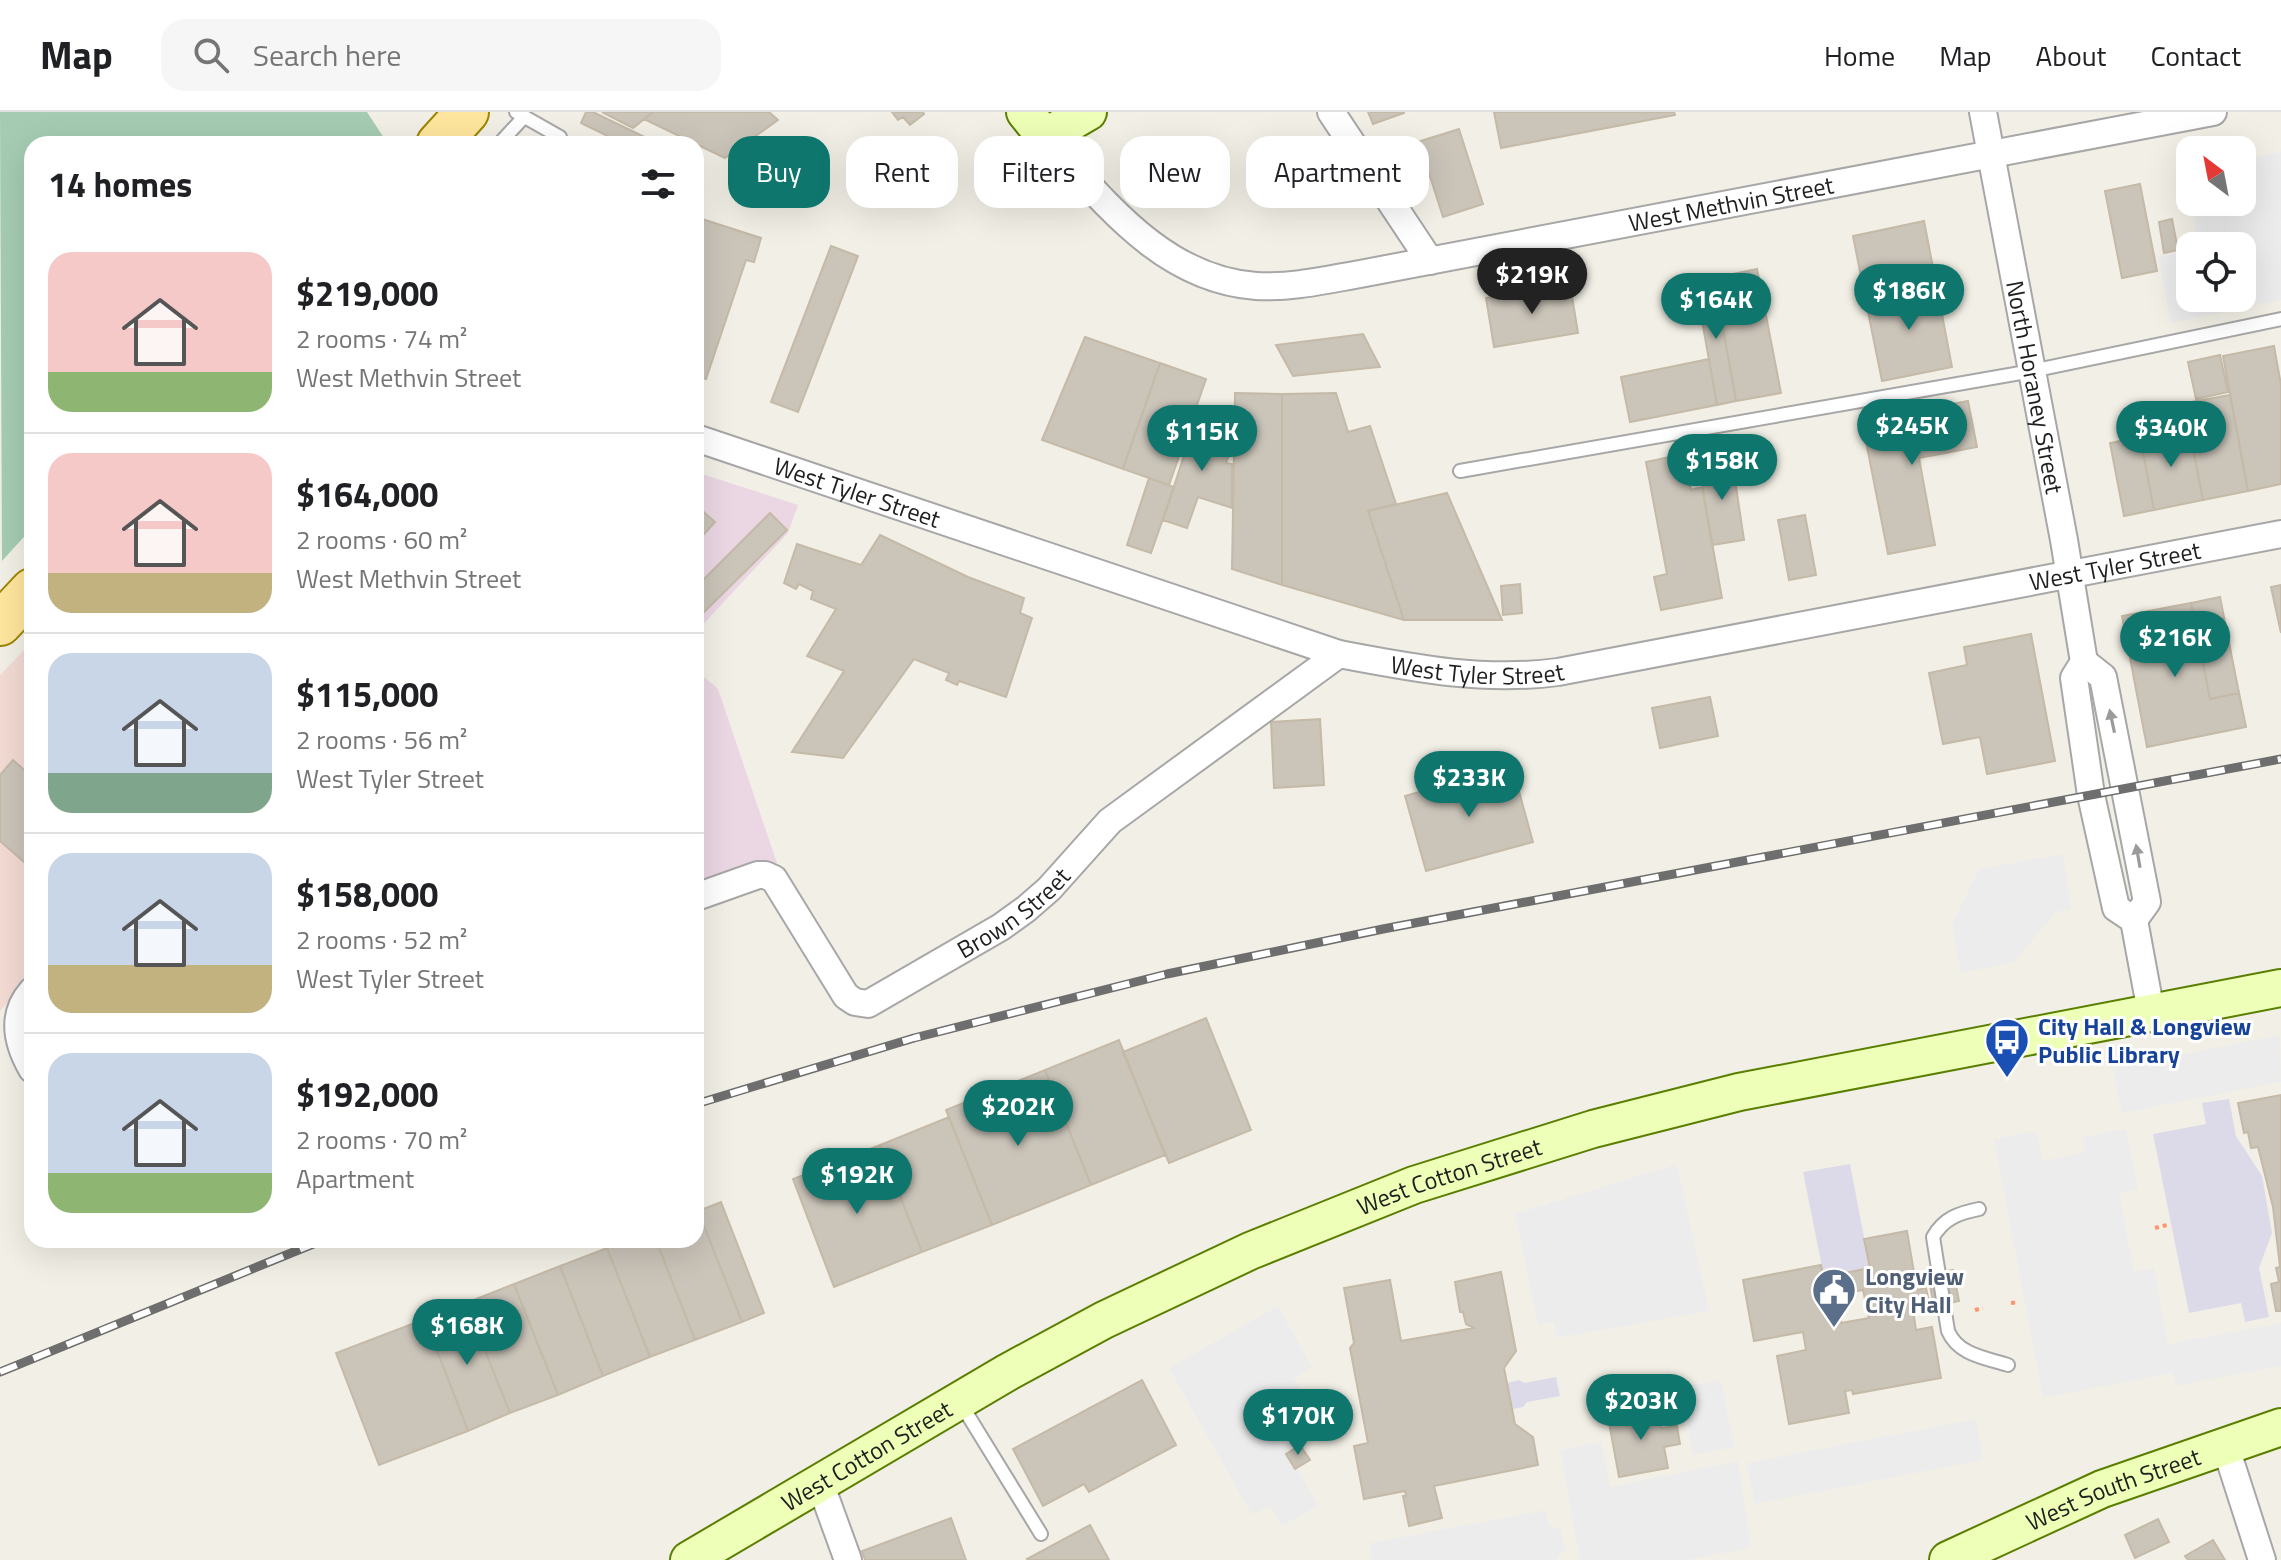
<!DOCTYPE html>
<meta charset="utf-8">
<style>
body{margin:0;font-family:"Titillium Web",sans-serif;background:#f6f6f6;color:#202124;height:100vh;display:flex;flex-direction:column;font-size:30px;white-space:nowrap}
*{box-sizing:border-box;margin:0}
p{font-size:26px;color:#757577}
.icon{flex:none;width:44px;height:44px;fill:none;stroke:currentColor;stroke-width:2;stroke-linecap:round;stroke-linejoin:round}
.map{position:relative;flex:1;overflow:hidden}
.drawer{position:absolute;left:24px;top:24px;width:680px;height:1112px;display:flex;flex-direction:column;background:#fff;border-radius:24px;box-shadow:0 8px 32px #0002}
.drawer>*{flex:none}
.top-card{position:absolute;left:728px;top:24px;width:760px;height:72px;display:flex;gap:16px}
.needle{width:52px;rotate:328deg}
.tools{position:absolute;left:2176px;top:24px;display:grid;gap:16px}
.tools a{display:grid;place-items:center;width:80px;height:80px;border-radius:16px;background:#fff;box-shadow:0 8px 32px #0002;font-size:40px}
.price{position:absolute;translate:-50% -68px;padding:0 18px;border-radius:28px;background:#0f766e;color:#fff;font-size:26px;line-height:52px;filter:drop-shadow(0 2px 4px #0008)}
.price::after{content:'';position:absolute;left:50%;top:48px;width:24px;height:18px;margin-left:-12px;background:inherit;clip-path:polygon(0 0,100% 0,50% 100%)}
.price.current{background:#222;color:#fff}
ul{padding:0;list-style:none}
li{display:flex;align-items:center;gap:24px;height:200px;padding:0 24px}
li+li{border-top:2px solid #e0e0e0}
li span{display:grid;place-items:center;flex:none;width:224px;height:160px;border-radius:24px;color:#555}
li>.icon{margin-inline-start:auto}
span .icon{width:96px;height:96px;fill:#fffc;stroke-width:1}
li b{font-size:34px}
h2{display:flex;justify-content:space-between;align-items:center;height:96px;padding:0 24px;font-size:34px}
.tag{padding:0 28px;border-radius:24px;background:#fff;box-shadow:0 8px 32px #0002;font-size:28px;line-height:72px}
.tag.current{background:#0f766e;color:#fff}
header{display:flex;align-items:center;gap:48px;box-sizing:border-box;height:112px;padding:0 40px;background:#fff;border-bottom:2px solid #e0e0e0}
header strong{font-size:38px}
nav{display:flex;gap:44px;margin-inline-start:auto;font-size:28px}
.search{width:560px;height:72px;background:#f6f6f6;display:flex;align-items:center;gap:20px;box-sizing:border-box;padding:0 28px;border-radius:24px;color:#757577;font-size:30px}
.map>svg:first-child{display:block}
</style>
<header>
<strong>Map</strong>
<div class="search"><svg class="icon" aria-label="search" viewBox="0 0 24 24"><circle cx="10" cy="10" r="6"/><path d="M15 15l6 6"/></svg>Search here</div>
<nav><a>Home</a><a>Map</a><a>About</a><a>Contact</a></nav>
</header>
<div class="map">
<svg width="2281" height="1448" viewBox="0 0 2281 1448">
<rect width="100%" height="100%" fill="#f2f0e6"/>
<path fill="#f3dbd4" d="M 32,530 L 32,863 L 0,899 L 0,563 Z"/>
<path fill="#ebd7e4" d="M 696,360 L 798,393 L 788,421 L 696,520 Z
M 696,558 L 718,577 L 777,751 L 696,771 Z"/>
<path fill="#a5ccb2" d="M 0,0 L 367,0 L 384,26 L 379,32 L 32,32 L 32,416 L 2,449 Z"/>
<path fill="#ececec" d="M 2281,40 L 2281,188 L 2171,211 L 2158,145 L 2190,138 L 2190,186 L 2242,186 L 2242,134 L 2199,134 L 2190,90 L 2242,90 L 2242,48 Z
M 2063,742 L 2071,797 L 2056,800 L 2014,850 L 1961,861 L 1952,813 L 1979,757 Z
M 2280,923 L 2281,970 L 2122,1001 L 2113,956 Z
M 2126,1017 L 2138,1077 L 2119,1082 L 2134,1159 L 2154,1156 L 2168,1232 L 2281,1211 L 2281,1254 L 2176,1274 L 2173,1261 L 2043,1286 L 1994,1027 L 2036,1019 L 2043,1049 L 2085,1040 L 2083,1025 Z
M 1677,1052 L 1709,1199 L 1557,1226 L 1554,1210 L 1538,1212 L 1515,1102 Z
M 1278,1194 L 1312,1255 L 1294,1266 L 1323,1317 L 1286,1337 L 1318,1394 L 1282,1414 L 1270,1394 L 1252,1403 L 1169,1256 Z
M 1721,1268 L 1734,1335 L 1693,1343 L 1681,1275 Z
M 1976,1307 L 1983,1348 L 1755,1392 L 1747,1351 Z
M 1601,1330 L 1610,1375 L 1738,1349 L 1751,1436 L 1687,1448 L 1580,1448 L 1560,1338 Z
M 1546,1398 L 1549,1414 L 1560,1416 L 1565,1439 L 1560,1441 L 1557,1448 L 1372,1448 L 1370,1431 Z"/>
<path fill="#dcdae8" d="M 2229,987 L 2236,1024 L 2262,1064 L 2272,1121 L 2259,1156 L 2269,1205 L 2245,1210 L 2241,1191 L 2189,1201 L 2153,1022 L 2206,1012 L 2202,991 Z
M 1850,1052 L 1870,1156 L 1824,1165 L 1803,1060 Z
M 1556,1265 L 1560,1284 L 1527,1290 L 1523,1295 L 1513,1297 L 1507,1271 L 1519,1268 L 1525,1271 Z"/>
<path fill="#cac4b9" stroke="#c5b9a7" stroke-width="2" fill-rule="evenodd" d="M 586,0 L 593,0 L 659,32 L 624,32 L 581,11 Z
M 602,0 L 653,0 L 633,16 Z
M 653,0 L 769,0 L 778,8 L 725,46 L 644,7 Z
M 892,0 L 923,0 L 924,2 L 910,13 L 903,5 L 898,8 Z
M 1368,0 L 1404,0 L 1404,1 L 1373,12 Z
M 1494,0 L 1674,0 L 1675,3 L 1501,36 Z
M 1459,17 L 1483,92 L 1443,105 L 1426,52 L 1415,55 L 1408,33 Z
M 2140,72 L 2157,159 L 2122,166 L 2105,79 Z
M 699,106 L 761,126 L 754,150 L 746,148 L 706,267 L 696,264 L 696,116 Z
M 2172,107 L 2178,138 L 2164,141 L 2159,110 Z
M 1924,109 L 1936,171 L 1865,185 L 1853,124 Z
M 831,134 L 858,144 L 798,300 L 771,290 Z
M 1757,157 L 1781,281 L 1736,289 L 1714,166 Z
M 1714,166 L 1736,289 L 1717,293 L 1695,169 Z
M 1936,171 L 1952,255 L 1882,269 L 1865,185 Z
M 1570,172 L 1578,221 L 1494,235 L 1486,186 Z
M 1363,222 L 1380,255 L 1293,264 L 1276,233 Z
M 1085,225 L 1160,251 L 1123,357 L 1042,328 Z
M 2274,234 L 2281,273 L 2281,372 L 2248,379 L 2223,244 Z
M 2220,243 L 2228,280 L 2196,287 L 2188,250 Z
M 1709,247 L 1717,293 L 1630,310 L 1621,265 Z
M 1160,251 L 1206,267 L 1169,373 L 1123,357 Z
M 1235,281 L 1282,282 L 1282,473 L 1232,457 Z
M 1336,281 L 1348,320 L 1370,314 L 1396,392 L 1368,399 L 1404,508 L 1282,473 L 1282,282 Z
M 2230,283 L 2248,379 L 2203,388 L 2188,311 L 2195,310 L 2191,290 Z
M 1968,289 L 1977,335 L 1919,346 L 1935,433 L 1888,442 L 1862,309 Z
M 1196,307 L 1233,318 L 1228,332 L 1233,333 L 1226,351 L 1232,352 L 1232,396 L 1198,385 L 1187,416 L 1163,408 Z
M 2189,316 L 2203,388 L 2154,398 L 2140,325 Z
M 2140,325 L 2154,398 L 2124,404 L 2110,331 Z
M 1684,342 L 1691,378 L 1702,375 L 1722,486 L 1661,498 L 1654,465 L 1667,462 L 1646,350 Z
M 1732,348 L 1744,428 L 1712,433 L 1699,353 Z
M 1149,366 L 1174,375 L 1151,441 L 1127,433 Z
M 1447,381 L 1502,508 L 1404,508 L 1368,399 Z
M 696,393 L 715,410 L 696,431 Z
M 770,401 L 787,418 L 696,508 L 696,475 Z
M 1805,403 L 1816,463 L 1789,468 L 1778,408 Z
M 880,423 L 968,465 L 1024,486 L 1020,501 L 1032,506 L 1006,585 L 959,569 L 957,573 L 946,568 L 949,561 L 914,547 L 843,646 L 792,640 L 844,559 L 807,544 L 836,497 L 811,487 L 813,479 L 799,472 L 796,477 L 784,471 L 797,432 L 861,453 Z
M 1520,472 L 1522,501 L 1503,503 L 1501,474 Z
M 2281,473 L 2281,521 L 2271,475 Z
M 2220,485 L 2239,581 L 2210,587 L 2191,491 Z
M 2191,491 L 2210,587 L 2239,581 L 2246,615 L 2147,635 L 2122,504 Z
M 2031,522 L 2055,649 L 1987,662 L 1980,625 L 1943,632 L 1929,561 L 1967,553 L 1964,535 Z
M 1710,585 L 1718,624 L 1660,636 L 1652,596 Z
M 1320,607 L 1324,673 L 1274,676 L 1271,610 Z
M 13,648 L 32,665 L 32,757 L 0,729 L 0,663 Z
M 1512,654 L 1533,730 L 1426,759 L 1405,684 Z
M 1206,906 L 1251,1018 L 1169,1051 L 1123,940 Z
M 1119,928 L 1165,1043 L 1091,1073 L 1045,958 Z
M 1045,958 L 1091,1073 L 992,1113 L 946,998 Z
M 2281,983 L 2281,1199 L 2276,1199 L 2271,1172 L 2279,1170 L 2276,1156 L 2280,1155 L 2273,1095 L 2258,1035 L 2251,1036 L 2248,1020 L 2244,1021 L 2238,991 Z
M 949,1005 L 992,1113 L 922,1140 L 880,1033 Z
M 880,1033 L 922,1140 L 834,1175 L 793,1067 Z
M 721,1090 L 764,1201 L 742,1210 L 698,1099 Z
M 698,1099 L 742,1210 L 695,1228 L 656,1128 L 696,1128 L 696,1100 Z
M 1907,1119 L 1917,1178 L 1926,1176 L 1930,1195 L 1913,1198 L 1916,1218 L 1932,1215 L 1941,1266 L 1853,1282 L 1852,1278 L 1845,1279 L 1849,1301 L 1789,1312 L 1777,1244 L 1806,1238 L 1803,1220 L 1754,1229 L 1743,1168 L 1821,1153 L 1824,1165 L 1870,1156 L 1864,1127 ZM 1863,1178 L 1869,1206 L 1841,1211 L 1836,1183 Z
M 627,1128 L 656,1128 L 695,1228 L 650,1245 L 607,1136 Z
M 607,1136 L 650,1245 L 603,1264 L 560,1154 Z
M 560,1154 L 603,1264 L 558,1283 L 514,1172 Z
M 1953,1158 L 1959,1189 L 1934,1194 L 1928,1163 Z
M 1501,1160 L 1516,1239 L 1504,1256 L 1515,1312 L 1533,1325 L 1538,1353 L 1434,1374 L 1442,1406 L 1409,1414 L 1403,1384 L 1406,1384 L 1405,1379 L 1364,1387 L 1354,1334 L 1368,1331 L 1350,1236 L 1354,1231 L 1344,1176 L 1390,1168 L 1401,1229 L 1474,1216 L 1466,1212 L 1463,1200 L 1460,1200 L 1455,1170 Z
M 514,1172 L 558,1283 L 510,1301 L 466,1191 Z
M 466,1191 L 510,1301 L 468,1319 L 425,1207 Z
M 425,1207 L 468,1319 L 379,1353 L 336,1241 Z
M 1142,1268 L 1176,1333 L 1089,1380 L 1084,1372 L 1043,1394 L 1013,1337 Z
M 1657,1296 L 1661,1316 L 1677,1314 L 1680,1332 L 1664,1335 L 1668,1356 L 1619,1365 L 1608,1305 Z
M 1300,1333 L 1310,1348 L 1295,1357 L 1286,1342 Z
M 951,1406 L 966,1448 L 865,1448 L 862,1439 Z
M 2158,1407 L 2169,1430 L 2135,1446 L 2125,1423 Z
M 1090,1413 L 1109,1448 L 1028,1448 L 1027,1447 Z
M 2213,1428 L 2225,1448 L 2188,1448 L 2185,1444 Z"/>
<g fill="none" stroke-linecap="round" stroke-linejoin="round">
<g stroke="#a7a7a7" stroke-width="16">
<path id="lane" d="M 516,0 L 560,25 L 557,32
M 499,32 L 524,5
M 1460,359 L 2032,259 L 2281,207
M 1979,1097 C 1959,1101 1944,1106 1933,1125 L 1948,1219 C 1958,1243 1986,1246 2008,1253
M 961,1292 L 1041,1422"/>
</g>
<g stroke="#a7a7a7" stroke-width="30">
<g id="street">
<path d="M 1331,0 L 1430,149"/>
<path id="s1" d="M 1983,0 L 2064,428 L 2084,550 L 2074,566 L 2091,683 L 2116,796 L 2134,808 L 2151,900"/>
<path id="s2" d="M 1045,25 C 1104,89 1162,167 1256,174 C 1291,176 1326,168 1360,162 L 2213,0"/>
<path id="s3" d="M 696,326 L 1339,542 C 1413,556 1483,570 1558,560 L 2281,422"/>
<path d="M 2084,550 L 2103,565 L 2147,790 L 2134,808"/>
<path id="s4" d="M 696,785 L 758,763 L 765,763 L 774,767 L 846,884 L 855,890 L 868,892 L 1001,815 L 1026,797 L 1049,777 L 1110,709 L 1339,542"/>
<path d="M 32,879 C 11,903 17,931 32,957"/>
<path d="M 2225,1333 L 2262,1448"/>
<path d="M 820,1371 L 848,1448"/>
</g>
</g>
<g stroke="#5a7f00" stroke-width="40">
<g id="secondary">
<path d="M 1025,0 L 1045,25 L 1088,0"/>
<path id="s5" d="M 689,1448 L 1008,1260 L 1104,1208 L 1250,1139 L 1414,1073 L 1593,1017 L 1739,980 L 2281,876"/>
<path id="s6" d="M 1948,1448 L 2102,1377 L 2281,1315"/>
</g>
</g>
<g stroke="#9d8500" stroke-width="46">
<path id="primary" d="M 438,32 L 467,0
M 0,512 L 32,478"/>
</g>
<path stroke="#ff946a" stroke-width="4" stroke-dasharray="4 4" stroke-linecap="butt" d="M 2155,1116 L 2167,1113
M 2011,1191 L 2019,1190
M 1975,1198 L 1983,1196"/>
<use href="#lane" stroke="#fff" stroke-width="12"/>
<use href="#street" stroke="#fff" stroke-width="26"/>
<use href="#secondary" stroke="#eeffb7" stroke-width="36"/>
<use href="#primary" stroke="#ffe69e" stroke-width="42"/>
<g stroke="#6e6e6e" stroke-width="9">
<path id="rail" d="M 696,992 L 914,926 L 1167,862 L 1383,817 L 2281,647
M 0,1260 L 323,1128"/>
</g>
<use href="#rail" stroke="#fff" stroke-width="6" stroke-dasharray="18" stroke-linecap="butt"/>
</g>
<defs><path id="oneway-solid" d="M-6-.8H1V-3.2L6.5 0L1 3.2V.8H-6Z" transform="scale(2)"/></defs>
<g fill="#9b9b9b">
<use href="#oneway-solid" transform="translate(2112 609) rotate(-102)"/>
<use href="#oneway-solid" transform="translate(2138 744) rotate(-100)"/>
</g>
<defs>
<g id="bus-pin" transform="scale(2.3)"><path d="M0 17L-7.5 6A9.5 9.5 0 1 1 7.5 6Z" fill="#1a4fb4" stroke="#fff"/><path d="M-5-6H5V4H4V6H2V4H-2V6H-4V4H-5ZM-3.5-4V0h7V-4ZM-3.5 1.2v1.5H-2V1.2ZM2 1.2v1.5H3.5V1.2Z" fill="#fff"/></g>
<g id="civic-pin" transform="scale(2.3)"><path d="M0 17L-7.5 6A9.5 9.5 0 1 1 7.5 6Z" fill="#5c6f8a" stroke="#fff"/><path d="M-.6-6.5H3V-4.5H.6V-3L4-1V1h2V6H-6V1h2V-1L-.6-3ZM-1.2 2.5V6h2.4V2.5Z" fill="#fff"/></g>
</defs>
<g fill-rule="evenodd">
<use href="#bus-pin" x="2007" y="928"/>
<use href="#civic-pin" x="1834" y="1178"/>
</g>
<g text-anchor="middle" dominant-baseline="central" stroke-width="6" stroke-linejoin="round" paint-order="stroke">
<g font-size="24" fill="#202020" stroke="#fff">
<text stroke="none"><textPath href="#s2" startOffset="748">West Methvin Street</textPath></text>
<text stroke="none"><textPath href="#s1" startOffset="280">North Horaney Street</textPath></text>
<text stroke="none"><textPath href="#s3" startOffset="170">West Tyler Street</textPath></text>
<text stroke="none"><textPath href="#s3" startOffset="1466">West Tyler Street</textPath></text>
<text stroke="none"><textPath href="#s3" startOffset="818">West Tyler Street</textPath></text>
<text stroke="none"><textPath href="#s4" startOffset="416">Brown Street</textPath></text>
<text stroke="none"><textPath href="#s5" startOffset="854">West Cotton Street</textPath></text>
<text stroke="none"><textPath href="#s5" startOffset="206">West Cotton Street</textPath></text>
<text stroke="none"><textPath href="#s6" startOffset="180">West South Street</textPath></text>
</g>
<g font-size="24" font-weight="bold" fill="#164399" stroke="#fff" text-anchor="start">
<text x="2038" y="914">City Hall &amp; Longview<tspan x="2038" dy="28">Public Library</tspan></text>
</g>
<g font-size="24" font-weight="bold" fill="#4e5e75" stroke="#fff" text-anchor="start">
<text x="1865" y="1164">Longview<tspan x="1865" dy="28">City Hall</tspan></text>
</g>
</g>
</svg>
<div class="tools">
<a><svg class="needle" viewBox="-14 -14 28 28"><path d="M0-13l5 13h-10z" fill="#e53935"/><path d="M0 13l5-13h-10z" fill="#757577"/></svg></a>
<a><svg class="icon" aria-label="locate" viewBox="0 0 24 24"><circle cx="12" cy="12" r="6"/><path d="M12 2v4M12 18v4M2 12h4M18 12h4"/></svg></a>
</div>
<b class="price current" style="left:1532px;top:204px">$219K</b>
<b class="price" style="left:1909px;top:220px">$186K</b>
<b class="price" style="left:1716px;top:229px">$164K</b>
<b class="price" style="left:1912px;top:355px">$245K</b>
<b class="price" style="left:2171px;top:357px">$340K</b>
<b class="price" style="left:1202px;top:361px">$115K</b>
<b class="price" style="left:1722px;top:390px">$158K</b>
<b class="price" style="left:2175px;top:567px">$216K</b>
<b class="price" style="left:1469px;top:707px">$233K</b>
<b class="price" style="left:1018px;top:1036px">$202K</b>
<b class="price" style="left:857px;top:1104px">$192K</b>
<b class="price" style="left:467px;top:1255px">$168K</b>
<b class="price" style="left:1641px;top:1330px">$203K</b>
<b class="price" style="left:1298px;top:1345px">$170K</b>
<div class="top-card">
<a class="tag current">Buy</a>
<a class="tag">Rent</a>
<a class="tag">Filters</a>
<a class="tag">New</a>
<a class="tag">Apartment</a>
</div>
<section class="drawer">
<h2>14 homes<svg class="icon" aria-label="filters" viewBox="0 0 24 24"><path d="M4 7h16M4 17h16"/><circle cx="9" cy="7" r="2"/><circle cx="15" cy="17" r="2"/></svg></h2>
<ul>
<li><span style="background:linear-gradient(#f6c9c9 75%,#8fb573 0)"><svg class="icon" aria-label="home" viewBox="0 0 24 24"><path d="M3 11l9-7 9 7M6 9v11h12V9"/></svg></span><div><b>$219,000</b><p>2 rooms · 74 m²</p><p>West Methvin Street</p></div></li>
<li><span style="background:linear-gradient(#f6c9c9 75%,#c2b280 0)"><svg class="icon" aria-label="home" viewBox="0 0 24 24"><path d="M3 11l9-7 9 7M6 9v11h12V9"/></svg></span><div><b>$164,000</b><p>2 rooms · 60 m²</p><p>West Methvin Street</p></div></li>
<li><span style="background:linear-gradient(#c9d6e8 75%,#7fa58c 0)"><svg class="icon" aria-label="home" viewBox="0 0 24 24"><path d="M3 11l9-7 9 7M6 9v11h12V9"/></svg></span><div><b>$115,000</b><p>2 rooms · 56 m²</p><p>West Tyler Street</p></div></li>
<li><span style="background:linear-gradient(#c9d6e8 70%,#c2b280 0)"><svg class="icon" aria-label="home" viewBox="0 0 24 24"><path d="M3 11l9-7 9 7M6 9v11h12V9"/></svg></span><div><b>$158,000</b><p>2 rooms · 52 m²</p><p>West Tyler Street</p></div></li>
<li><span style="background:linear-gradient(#c9d6e8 75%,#8fb573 0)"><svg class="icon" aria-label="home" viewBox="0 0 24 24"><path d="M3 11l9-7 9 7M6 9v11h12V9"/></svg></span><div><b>$192,000</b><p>2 rooms · 70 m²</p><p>Apartment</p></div></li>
</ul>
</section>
</div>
